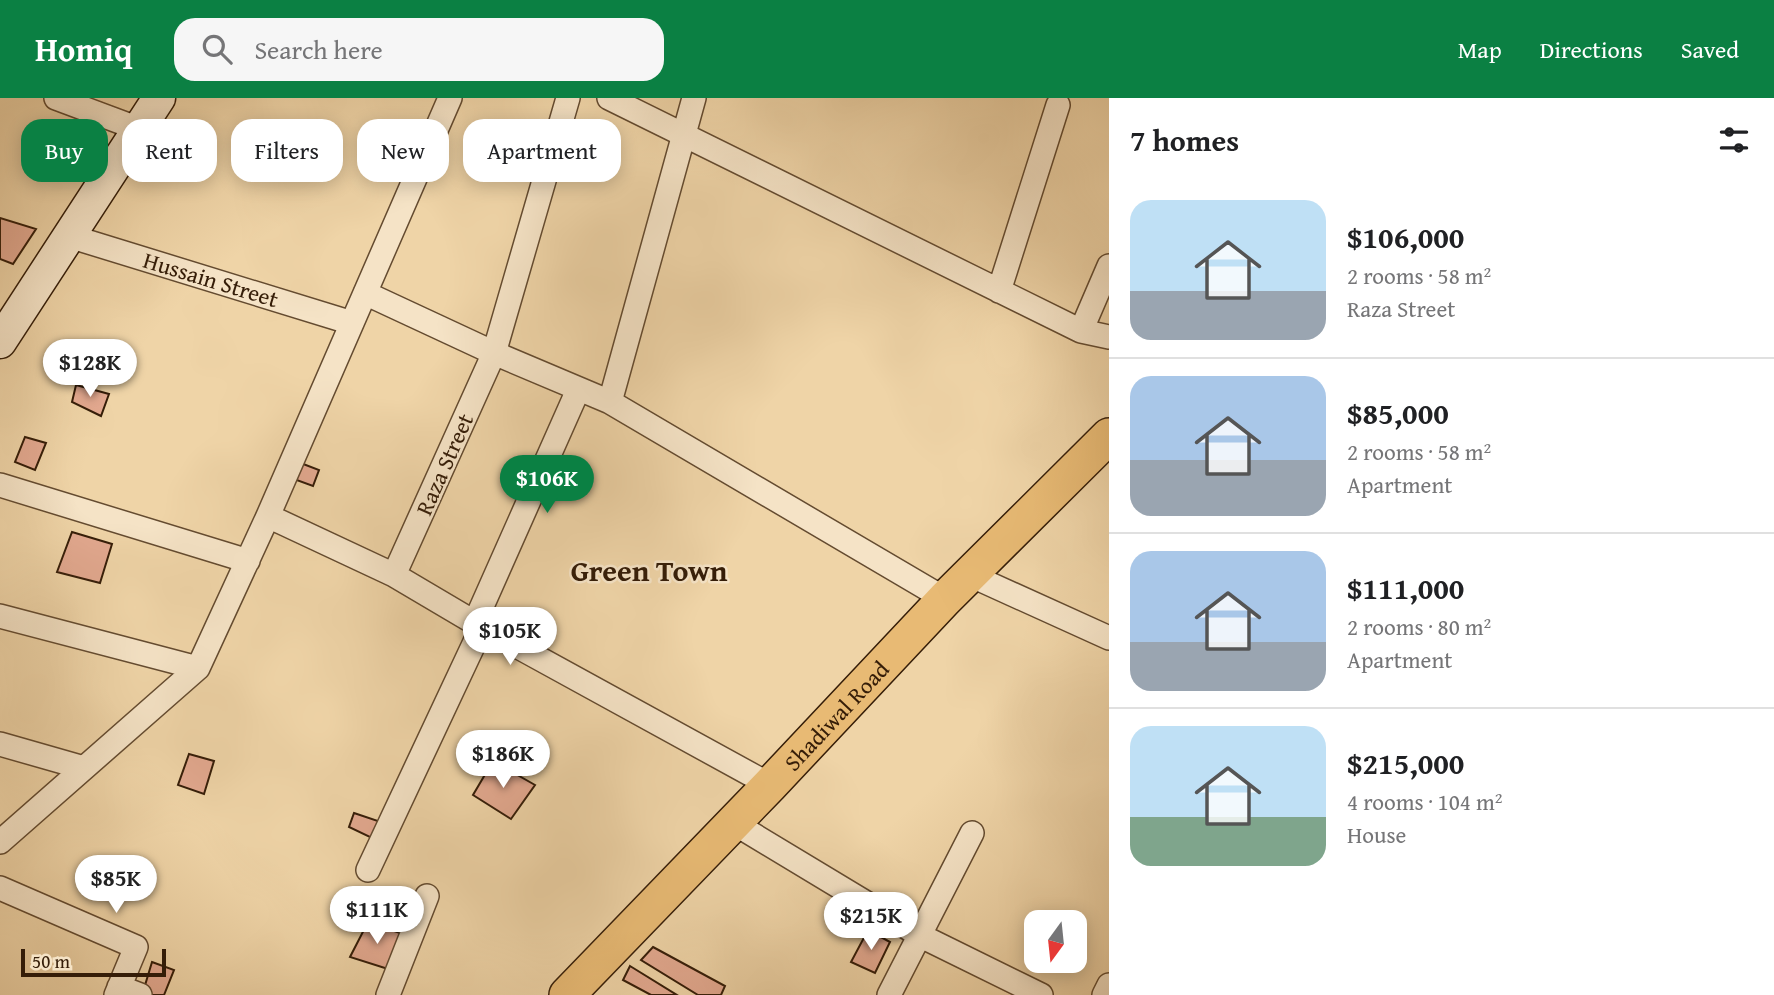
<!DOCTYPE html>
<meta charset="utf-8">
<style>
body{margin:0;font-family:"Gentium Book Plus",serif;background:#f6f6f6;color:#202124;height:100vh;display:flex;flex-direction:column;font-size:26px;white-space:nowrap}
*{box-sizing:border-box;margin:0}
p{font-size:23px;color:#757577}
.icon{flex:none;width:38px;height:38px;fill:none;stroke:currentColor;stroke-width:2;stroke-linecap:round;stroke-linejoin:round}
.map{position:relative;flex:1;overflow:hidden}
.sheet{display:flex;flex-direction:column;background:#fff;width:665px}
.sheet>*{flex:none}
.hud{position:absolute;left:21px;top:21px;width:665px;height:63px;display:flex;gap:14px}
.needle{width:46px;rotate:195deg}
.fabs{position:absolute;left:1024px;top:812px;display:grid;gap:14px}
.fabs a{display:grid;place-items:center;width:63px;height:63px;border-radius:14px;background:#fff;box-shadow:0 4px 18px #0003;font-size:35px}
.scale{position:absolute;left:21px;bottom:18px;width:145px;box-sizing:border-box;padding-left:7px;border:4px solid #351d08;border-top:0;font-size:19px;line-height:24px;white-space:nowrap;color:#351d08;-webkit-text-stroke:5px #f5e3c6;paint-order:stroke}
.price{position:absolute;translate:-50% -60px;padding:0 16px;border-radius:24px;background:#fff;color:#222;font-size:23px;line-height:46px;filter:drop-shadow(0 2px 4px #0008)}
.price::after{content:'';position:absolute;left:50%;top:42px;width:21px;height:16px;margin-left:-10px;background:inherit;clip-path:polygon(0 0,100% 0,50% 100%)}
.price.on{background:#0b8043;color:#fff}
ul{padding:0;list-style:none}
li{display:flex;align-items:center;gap:21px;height:175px;padding:0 21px}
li+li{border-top:2px solid #e0e0e0}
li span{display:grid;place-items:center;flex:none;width:196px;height:140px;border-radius:21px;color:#555}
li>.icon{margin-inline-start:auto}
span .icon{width:84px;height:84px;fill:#fffc;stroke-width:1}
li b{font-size:30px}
h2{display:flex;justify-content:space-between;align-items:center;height:84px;padding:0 21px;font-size:30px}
.tag{padding:0 24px;border-radius:21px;background:#fff;box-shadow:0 4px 18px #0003;font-size:24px;line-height:63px}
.tag.on{background:#0b8043;color:#fff}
header{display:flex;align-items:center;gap:42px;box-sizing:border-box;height:98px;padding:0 35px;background:#0b8043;color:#fff}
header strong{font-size:33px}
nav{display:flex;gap:38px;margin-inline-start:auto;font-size:24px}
.search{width:490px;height:63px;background:#f6f6f6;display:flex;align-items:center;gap:18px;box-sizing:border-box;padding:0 24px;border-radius:21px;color:#757577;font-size:26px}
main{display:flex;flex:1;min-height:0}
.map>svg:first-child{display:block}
</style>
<header>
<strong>Homiq</strong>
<div class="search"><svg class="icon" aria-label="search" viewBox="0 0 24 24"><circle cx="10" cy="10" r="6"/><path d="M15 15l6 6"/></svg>Search here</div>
<nav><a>Map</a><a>Directions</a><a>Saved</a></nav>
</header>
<main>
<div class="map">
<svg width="1109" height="897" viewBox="0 0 1109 897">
<rect width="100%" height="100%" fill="#efd4a7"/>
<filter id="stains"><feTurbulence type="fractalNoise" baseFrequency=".00286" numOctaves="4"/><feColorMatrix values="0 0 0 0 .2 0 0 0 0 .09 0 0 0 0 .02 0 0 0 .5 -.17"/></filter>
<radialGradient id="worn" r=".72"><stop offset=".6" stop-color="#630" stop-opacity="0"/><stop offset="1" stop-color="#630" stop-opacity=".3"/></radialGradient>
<path fill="#e3a990" stroke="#351d08" stroke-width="2" d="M 159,39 L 198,50 L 193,71 L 156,59 Z
M 0,120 L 36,131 L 13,166 L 0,161 Z
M 76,287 L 109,296 L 101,318 L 72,304 Z
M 25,339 L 46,345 L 35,372 L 15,364 Z
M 298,364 L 319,372 L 313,388 L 291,380 Z
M 72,434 L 112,446 L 100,485 L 57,474 Z
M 189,656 L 214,663 L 204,696 L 178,687 Z
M 493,663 L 535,687 L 511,721 L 473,697 Z
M 354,715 L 381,724 L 374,741 L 349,729 Z
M 368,824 L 403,836 L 388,871 L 350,859 Z
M 868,832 L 890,844 L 875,875 L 851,864 Z
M 653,849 L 725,888 L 721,897 L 698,897 L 641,862 Z
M 152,864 L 174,872 L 164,897 L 151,897 L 143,894 Z
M 630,868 L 677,897 L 651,897 L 623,882 Z"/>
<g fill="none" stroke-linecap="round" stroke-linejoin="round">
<g stroke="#644b30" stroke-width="26">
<path id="street" d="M 56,0 L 139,31
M 609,0 L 1081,233 L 1109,239
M 694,0 L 610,304 L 945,501
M 69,138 L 352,225
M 999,193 L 1058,7
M 365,195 L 494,255 L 610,304
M 1081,233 L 1109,168
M 0,387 L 248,463
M 268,418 L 394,477 L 482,529 L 770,687
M 394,477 L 494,255 L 568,0
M 970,477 L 1109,540
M 0,518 L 198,570
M 475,524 L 578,292
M 0,646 L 84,670
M 732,724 L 921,838 L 1041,897
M 0,744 L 198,570 L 268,418 L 450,0
M 368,772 L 482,529
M 0,790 L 136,849 L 116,897
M 119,889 L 140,897
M 388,897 L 427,798
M 889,897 L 972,735
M 1104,897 L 1109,887"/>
</g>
<g stroke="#351d08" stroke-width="35">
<path id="secondary" d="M 0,244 L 159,0"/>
</g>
<g stroke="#351d08" stroke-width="38">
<g id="primary">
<path id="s1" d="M 567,897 L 770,687 L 945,501 L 1109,338"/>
</g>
</g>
<use href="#street" stroke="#f5e3c6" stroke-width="23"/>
<use href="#secondary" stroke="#f5e3c6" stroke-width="32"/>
<use href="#primary" stroke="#e8ba74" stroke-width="35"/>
</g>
<g text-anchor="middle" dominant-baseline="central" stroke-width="5" stroke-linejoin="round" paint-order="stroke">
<g font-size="23" fill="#351d08" stroke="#f5e3c6">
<text transform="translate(211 181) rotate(17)">Hussain Street</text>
<text transform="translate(444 366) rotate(-66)">Raza Street</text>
<text stroke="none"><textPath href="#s1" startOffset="388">Shadiwal Road</textPath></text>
</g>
<g font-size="30" font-weight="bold" fill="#351d08" stroke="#f5e3c6">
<text x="649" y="472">Green Town</text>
</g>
</g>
<rect width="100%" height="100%" filter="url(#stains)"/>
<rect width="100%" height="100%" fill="url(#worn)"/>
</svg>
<div class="fabs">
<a><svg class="needle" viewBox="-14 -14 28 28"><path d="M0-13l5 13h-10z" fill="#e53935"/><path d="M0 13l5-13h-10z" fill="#757577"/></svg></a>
</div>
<div class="scale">50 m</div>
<b class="price" style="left:90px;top:301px">$128K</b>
<b class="price on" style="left:547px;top:417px">$106K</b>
<b class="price" style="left:510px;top:569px">$105K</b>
<b class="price" style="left:503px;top:692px">$186K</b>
<b class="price" style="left:116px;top:817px">$85K</b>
<b class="price" style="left:377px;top:848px">$111K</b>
<b class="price" style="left:871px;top:854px">$215K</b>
<div class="hud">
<a class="tag on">Buy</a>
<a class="tag">Rent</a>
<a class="tag">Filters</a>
<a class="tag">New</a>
<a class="tag">Apartment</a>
</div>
</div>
<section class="sheet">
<h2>7 homes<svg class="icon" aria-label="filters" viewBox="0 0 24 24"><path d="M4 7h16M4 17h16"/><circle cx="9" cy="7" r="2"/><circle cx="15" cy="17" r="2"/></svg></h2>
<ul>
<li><span style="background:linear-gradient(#bfe0f5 65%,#9aa5b1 0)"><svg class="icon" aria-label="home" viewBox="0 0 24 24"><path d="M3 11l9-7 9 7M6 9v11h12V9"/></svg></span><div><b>$106,000</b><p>2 rooms · 58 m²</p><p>Raza Street</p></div></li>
<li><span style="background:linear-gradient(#a9c7e8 60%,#9aa5b1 0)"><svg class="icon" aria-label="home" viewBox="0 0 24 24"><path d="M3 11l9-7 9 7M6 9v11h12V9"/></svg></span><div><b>$85,000</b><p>2 rooms · 58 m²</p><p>Apartment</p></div></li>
<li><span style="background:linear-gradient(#a9c7e8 65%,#9aa5b1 0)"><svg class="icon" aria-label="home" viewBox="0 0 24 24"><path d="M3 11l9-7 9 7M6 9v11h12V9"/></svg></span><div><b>$111,000</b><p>2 rooms · 80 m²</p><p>Apartment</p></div></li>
<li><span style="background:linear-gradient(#bfe0f5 65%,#7fa58c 0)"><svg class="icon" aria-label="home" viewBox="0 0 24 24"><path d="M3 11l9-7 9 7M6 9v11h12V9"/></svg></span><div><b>$215,000</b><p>4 rooms · 104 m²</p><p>House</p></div></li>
</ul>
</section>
</main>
